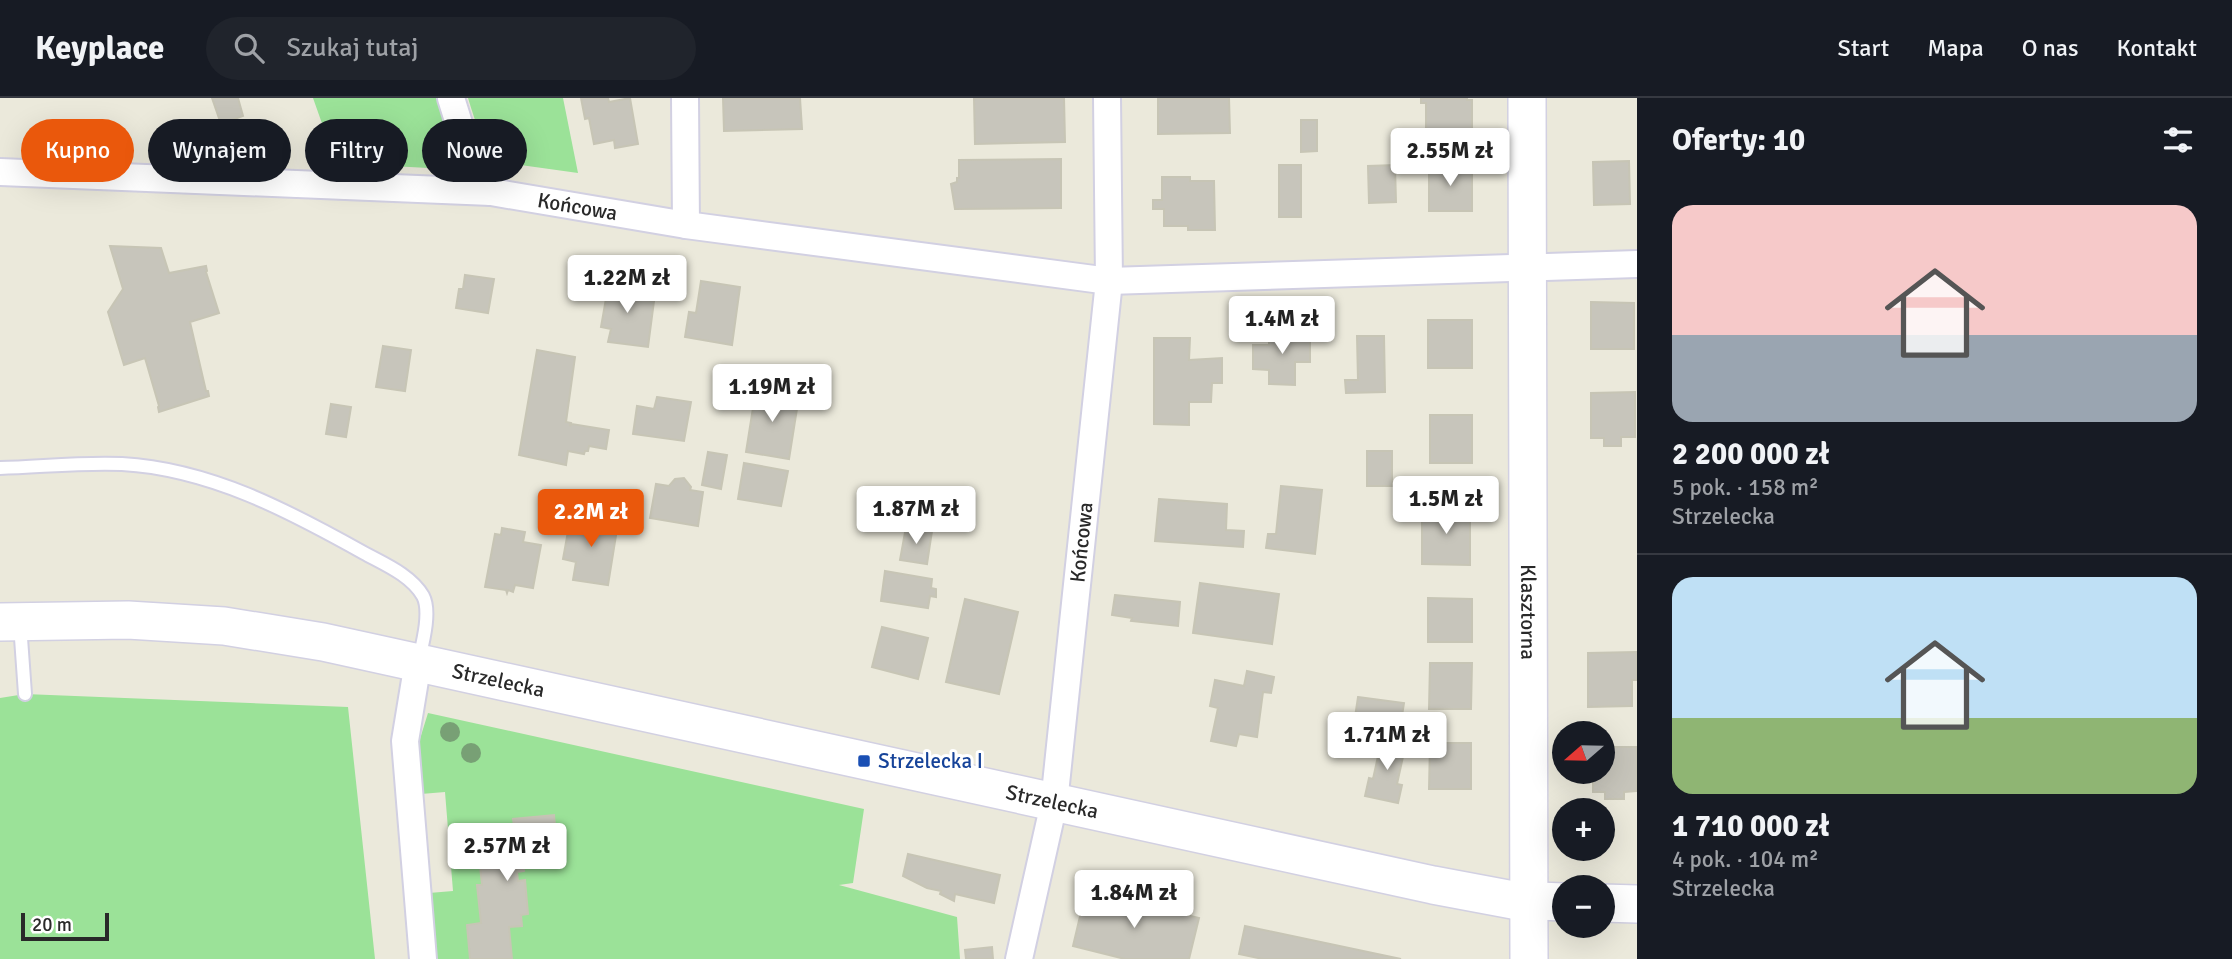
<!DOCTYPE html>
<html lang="pl">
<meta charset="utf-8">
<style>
body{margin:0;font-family:Signika,sans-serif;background:#20242c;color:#f1f3f6;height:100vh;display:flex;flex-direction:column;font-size:26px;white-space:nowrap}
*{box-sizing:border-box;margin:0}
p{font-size:23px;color:#9ea1a6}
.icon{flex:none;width:38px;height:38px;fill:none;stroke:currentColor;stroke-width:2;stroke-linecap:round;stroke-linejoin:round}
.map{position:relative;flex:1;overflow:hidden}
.drawer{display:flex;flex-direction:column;background:#171b24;width:595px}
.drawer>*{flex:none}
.guide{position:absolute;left:21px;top:21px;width:665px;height:63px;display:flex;gap:14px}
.needle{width:46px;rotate:250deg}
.controls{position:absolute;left:1552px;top:623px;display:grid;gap:14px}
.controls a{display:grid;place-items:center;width:63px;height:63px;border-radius:50%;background:#171b24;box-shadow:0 7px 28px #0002;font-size:35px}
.scale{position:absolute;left:21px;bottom:18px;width:88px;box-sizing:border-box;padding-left:7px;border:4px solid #292929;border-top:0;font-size:19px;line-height:24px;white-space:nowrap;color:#292929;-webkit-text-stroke:5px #fff;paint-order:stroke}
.price{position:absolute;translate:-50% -60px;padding:0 16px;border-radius:7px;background:#fff;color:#222;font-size:23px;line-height:46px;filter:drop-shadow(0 2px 4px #0008)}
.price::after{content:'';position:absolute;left:50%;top:42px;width:21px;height:16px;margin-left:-10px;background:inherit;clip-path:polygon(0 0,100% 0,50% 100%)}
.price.active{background:#ea580c;color:#fff}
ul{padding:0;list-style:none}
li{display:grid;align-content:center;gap:14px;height:371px;padding:0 35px}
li+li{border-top:2px solid #363941}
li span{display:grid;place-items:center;height:217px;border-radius:21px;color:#555}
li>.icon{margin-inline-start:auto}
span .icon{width:126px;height:126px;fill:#fffc;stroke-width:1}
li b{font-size:30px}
h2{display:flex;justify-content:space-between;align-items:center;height:84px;padding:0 35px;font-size:30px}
.tag{padding:0 24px;border-radius:32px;background:#171b24;box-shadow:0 7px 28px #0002;font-size:24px;line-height:63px}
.tag.active{background:#ea580c;color:#fff}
header{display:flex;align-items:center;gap:42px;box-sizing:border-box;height:98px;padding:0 35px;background:#171b24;border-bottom:2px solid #363941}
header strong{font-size:33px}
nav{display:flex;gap:38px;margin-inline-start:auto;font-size:24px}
.search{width:490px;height:63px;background:#20242c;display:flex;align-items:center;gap:18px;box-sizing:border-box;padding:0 24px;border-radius:38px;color:#9ea1a6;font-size:26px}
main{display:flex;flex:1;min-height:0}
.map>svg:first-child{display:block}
</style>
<header>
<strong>Keyplace</strong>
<div class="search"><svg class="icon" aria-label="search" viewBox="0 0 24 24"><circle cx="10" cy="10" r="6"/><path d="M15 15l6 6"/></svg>Szukaj tutaj</div>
<nav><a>Start</a><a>Mapa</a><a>O nas</a><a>Kontakt</a></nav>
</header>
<main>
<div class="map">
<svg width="1637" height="861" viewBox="0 0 1637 861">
<rect width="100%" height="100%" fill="#ebe9db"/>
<path fill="#9be298" d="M 313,0 L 440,0 L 465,72 L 336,65 Z
M 468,0 L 563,0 L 578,75 L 506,65 C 482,51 476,25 468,0 Z
M 25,596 L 348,609 L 375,861 L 0,861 L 0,600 Z
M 428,615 L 864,711 L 853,785 L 839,787 L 957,819 L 960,861 L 436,861 L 429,795 L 453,793 L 445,694 L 421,696 L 419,644 Z"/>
<path fill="#c7c5bb" stroke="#c7c5b5" stroke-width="2" d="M 212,0 L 238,0 L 243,18 L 221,26 Z
M 581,0 L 608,0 L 609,4 L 630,0 L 638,46 L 615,50 L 614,42 L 594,46 L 589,20 L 585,21 Z
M 723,0 L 800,0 L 802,31 L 724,33 Z
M 974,0 L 1064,0 L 1065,44 L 975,46 Z
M 1158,0 L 1229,0 L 1230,35 L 1158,36 Z
M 1421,0 L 1467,0 L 1467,2 L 1472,2 L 1472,36 L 1426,37 L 1426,5 L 1421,5 Z
M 1301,22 L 1317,22 L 1317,53 L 1301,54 Z
M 1061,61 L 1061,110 L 955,111 L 951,86 L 957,84 L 957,80 L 959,80 L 959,62 Z
M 1629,63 L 1630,106 L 1594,107 L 1593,64 Z
M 1429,66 L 1472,66 L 1472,113 L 1429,113 Z
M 1279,67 L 1301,67 L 1301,119 L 1279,119 Z
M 1395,67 L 1396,104 L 1369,105 L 1368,68 Z
M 1162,79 L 1190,79 L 1190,83 L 1214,83 L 1215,132 L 1188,132 L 1188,128 L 1164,128 L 1164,111 L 1153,111 L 1153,102 L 1162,102 Z
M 110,148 L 161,150 L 169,175 L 206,168 L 207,173 L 206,174 L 219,215 L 190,224 L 206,293 L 208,293 L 209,298 L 159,314 L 158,309 L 159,308 L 145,260 L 124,267 L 108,214 L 123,191 Z
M 465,177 L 494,181 L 488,215 L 456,210 L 459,191 L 463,191 Z
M 610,178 L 628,181 L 625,198 L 654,203 L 648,249 L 608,244 L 611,231 L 601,229 Z
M 701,183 L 740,189 L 732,247 L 685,239 L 689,214 L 696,215 Z
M 1591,204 L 1634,205 L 1634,251 L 1591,251 Z
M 1428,222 L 1472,222 L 1472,270 L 1428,270 Z
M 1269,232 L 1310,235 L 1310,264 L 1295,264 L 1295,287 L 1269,286 L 1269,272 L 1253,271 L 1253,247 L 1269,247 Z
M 1357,238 L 1384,238 L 1385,294 L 1346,295 L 1345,282 L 1358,282 Z
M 1154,240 L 1190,240 L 1189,262 L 1222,260 L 1222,285 L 1212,285 L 1211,304 L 1189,304 L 1189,327 L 1154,326 Z
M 383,248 L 411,252 L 405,293 L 376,289 Z
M 537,252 L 575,259 L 566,324 L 571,325 L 570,328 L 572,326 L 609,332 L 606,351 L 589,348 L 588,353 L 585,353 L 584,356 L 568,353 L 566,367 L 519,357 Z
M 756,291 L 799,298 L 789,361 L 746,354 Z
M 1635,294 L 1635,339 L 1621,339 L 1621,348 L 1604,348 L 1604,340 L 1591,340 L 1591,295 Z
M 657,299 L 691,304 L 684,343 L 633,336 L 637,308 L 654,311 Z
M 331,306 L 351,309 L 346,339 L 326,336 Z
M 1430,317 L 1472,317 L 1472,365 L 1430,365 Z
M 1367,353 L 1392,353 L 1392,388 L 1367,388 Z
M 708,354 L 727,357 L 721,391 L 702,387 Z
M 744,365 L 788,373 L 781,408 L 738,401 Z
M 684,380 L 691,389 L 690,392 L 703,394 L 698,428 L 650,420 L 656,386 L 669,388 L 675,381 Z
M 1281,388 L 1322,392 L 1315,456 L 1266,450 L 1268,436 L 1276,436 Z
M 1159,401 L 1227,406 L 1226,432 L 1244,433 L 1243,449 L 1155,443 Z
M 1422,409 L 1470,409 L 1470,467 L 1422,466 Z
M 571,417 L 618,425 L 608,487 L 573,482 L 576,464 L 563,461 Z
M 906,429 L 932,433 L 927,466 L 900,462 Z
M 502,430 L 525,434 L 523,444 L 541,447 L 533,490 L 515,487 L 513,494 L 508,492 L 507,495 L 506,492 L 485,489 L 495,436 L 501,437 Z
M 885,473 L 932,481 L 931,490 L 936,491 L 936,499 L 930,498 L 928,510 L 881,503 Z
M 1200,485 L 1279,496 L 1272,546 L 1193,535 Z
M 1115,497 L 1180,504 L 1178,528 L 1131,523 L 1132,520 L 1112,517 Z
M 1428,500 L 1472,501 L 1472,544 L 1428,544 Z
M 965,501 L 1018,514 L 999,596 L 946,584 Z
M 882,529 L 928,540 L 918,581 L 872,569 Z
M 1637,554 L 1637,582 L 1632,582 L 1632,608 L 1588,609 L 1588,555 Z
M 1430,565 L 1472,565 L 1471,611 L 1429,611 Z
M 1247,573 L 1274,579 L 1271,595 L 1263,594 L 1257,639 L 1239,636 L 1236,648 L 1211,643 L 1218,610 L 1210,608 L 1215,582 L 1244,588 Z
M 1358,599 L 1404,605 L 1401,624 L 1355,619 Z
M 1382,640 L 1406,645 L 1397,686 L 1402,687 L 1398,705 L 1365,698 L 1369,680 L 1373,681 Z
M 1430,645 L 1471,645 L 1471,691 L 1429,691 Z
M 1603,649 L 1637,649 L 1637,693 L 1624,694 L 1624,701 L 1605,701 L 1605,694 L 1593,694 L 1593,674 L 1603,674 Z
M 554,717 L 558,759 L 523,762 L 524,773 L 517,774 L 518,783 L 525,782 L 528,816 L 521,817 L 522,828 L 509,829 L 512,861 L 470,861 L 467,827 L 481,825 L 477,787 L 482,787 L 477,739 L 515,735 L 513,721 Z
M 908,756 L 1000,777 L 994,805 L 955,796 L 954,803 L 940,796 L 941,793 L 927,790 L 903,778 Z
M 1086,793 L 1199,820 L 1189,861 L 1125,861 L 1073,848 Z
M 1245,828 L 1401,861 L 1263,861 L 1239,856 Z
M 992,849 L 993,861 L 966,861 L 965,852 Z"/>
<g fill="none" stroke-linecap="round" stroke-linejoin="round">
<g stroke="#d2d0e2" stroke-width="16">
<path id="lane" d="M 0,370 C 40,369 82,364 122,366 C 210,371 289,413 364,455 C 384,466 411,477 423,498 C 431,513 423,544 419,561
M 20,526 L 25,596"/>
</g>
<g stroke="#d2d0e2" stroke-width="30">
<g id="street">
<path d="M 451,0 L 466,48 L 491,94"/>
<path d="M 685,0 L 686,127"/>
<path id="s1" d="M 0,74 L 491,94 L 686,127 L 1109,183 L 1637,166"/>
<path d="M 418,564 L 405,643 L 423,861"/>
<path id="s2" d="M 1019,861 L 1054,705 L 1109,183 L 1107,0"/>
</g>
</g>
<g stroke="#d2d0e2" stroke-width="40">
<g id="secondary">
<path id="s3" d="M 1527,0 L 1529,861"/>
<path id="s4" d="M 0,524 L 128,522 L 224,528 L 323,544 L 1433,787 L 1513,802 L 1564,804"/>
<path d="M 1603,805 L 1637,806"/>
</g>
</g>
<use href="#lane" stroke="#fff" stroke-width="12"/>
<use href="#street" stroke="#fff" stroke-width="26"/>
<use href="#secondary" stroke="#fff" stroke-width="37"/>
</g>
<g fill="#78a075">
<circle cx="450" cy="634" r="10"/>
<circle cx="471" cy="655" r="10"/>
</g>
<rect fill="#1a4fb4" stroke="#fff" stroke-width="2.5" x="857" y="656" width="14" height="14" rx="3.5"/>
<g text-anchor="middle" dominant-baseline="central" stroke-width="6" stroke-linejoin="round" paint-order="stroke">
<g font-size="21" fill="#292929" stroke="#fff">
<text stroke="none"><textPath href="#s1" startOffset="579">Końcowa</textPath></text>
<text stroke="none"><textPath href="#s2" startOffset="422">Końcowa</textPath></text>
<text stroke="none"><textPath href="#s3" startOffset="514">Klasztorna</textPath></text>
<text stroke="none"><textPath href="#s4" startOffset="504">Strzelecka</textPath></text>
<text stroke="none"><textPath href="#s4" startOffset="1071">Strzelecka</textPath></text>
</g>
<g font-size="21" fill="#164399" stroke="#fff" text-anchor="start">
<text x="878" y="663">Strzelecka I</text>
</g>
</g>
</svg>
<div class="controls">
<a><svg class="needle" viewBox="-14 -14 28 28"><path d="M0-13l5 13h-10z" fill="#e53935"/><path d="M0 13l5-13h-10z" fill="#9ea1a6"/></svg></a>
<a>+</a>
<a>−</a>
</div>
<div class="scale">20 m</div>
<b class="price" style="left:1450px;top:90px">2.55M zł</b>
<b class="price" style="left:627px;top:217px">1.22M zł</b>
<b class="price" style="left:1282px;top:258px">1.4M zł</b>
<b class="price" style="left:772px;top:326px">1.19M zł</b>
<b class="price" style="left:1446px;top:438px">1.5M zł</b>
<b class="price" style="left:916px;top:448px">1.87M zł</b>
<b class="price active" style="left:591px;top:451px">2.2M zł</b>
<b class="price" style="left:1387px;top:674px">1.71M zł</b>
<b class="price" style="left:507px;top:785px">2.57M zł</b>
<b class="price" style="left:1134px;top:832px">1.84M zł</b>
<div class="guide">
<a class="tag active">Kupno</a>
<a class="tag">Wynajem</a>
<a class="tag">Filtry</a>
<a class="tag">Nowe</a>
</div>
</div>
<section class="drawer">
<h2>Oferty: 10<svg class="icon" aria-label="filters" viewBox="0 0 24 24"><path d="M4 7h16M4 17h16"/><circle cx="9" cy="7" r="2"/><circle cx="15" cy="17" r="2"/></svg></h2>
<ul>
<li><span style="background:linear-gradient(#f6c9c9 60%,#9aa5b1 0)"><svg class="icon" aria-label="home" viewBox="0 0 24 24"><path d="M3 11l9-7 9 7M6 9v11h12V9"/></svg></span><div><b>2 200 000 zł</b><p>5 pok. · 158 m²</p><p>Strzelecka</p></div></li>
<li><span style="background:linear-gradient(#bfe0f5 65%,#8fb573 0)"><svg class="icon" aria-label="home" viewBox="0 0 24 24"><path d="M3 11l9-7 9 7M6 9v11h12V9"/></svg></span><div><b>1 710 000 zł</b><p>4 pok. · 104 m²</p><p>Strzelecka</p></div></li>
</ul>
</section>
</main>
